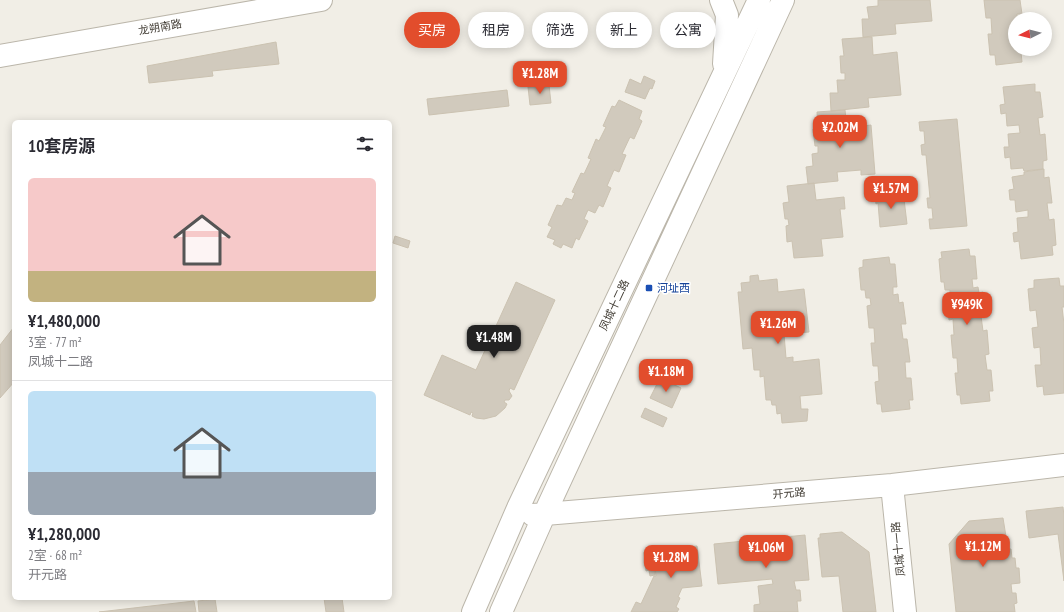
<!DOCTYPE html>
<html lang="zh">
<meta charset="utf-8">
<style>
body{margin:0;font-family:"PT Sans Narrow","Noto Sans SC",sans-serif;background:#f2f2f3;color:#2b2b33;height:100vh;display:flex;flex-direction:column;font-size:15px;white-space:nowrap}
*{box-sizing:border-box;margin:0}
p{font-size:13px;color:#7c7c81}
.icon{flex:none;width:22px;height:22px;fill:none;stroke:currentColor;stroke-width:2;stroke-linecap:round;stroke-linejoin:round}
.map{position:relative;flex:1;overflow:hidden}
.details{position:absolute;left:12px;top:120px;width:380px;height:480px;display:flex;flex-direction:column;background:#fff;border-radius:6px;box-shadow:0 2px 10px #0003}
.details>*{flex:none}
.top-card{position:absolute;left:404px;top:12px;width:380px;height:36px;display:flex;gap:8px}
.needle{width:26px;rotate:264deg}
.tools{position:absolute;left:1008px;top:12px;display:grid;gap:8px}
.tools a{display:grid;place-items:center;width:44px;height:44px;border-radius:50%;background:#fff;box-shadow:0 2px 10px #0003;font-size:20px}
.price{position:absolute;translate:-50% -34px;padding:0 9px;border-radius:8px;background:#e24d2c;color:#fff;font-size:13px;line-height:26px;filter:drop-shadow(0 1px 2px #0008)}
.price::after{content:'';position:absolute;left:50%;top:24px;width:12px;height:9px;margin-left:-6px;background:inherit;clip-path:polygon(0 0,100% 0,50% 100%)}
.price.active{background:#222;color:#fff}
ul{padding:0;list-style:none}
li{display:grid;align-content:center;gap:8px;height:212px;padding:0 16px}
li+li{border-top:1px solid #e1e1e2}
li span{display:grid;place-items:center;height:124px;border-radius:6px;color:#555}
li>.icon{margin-inline-start:auto}
span .icon{width:72px;height:72px;fill:#fffc;stroke-width:1}
li b{font-size:17px}
h2{display:flex;justify-content:space-between;align-items:center;height:48px;padding:0 16px;font-size:17px}
.pill{padding:0 14px;border-radius:18px;background:#fff;box-shadow:0 2px 10px #0003;font-size:14px;line-height:36px}
.pill.active{background:#e24d2c;color:#fff}
.map>svg:first-child{display:block}
</style>
<div class="map">
<svg width="1064" height="612" viewBox="0 0 1064 612">
<rect width="100%" height="100%" fill="#f1eee6"/>
<path fill="#d1cabd" stroke="#cbc2b1" d="M 878,0 L 930,0 L 932,21 L 895,24 L 896,34 L 863,37 L 862,19 L 869,19 L 867,7 L 878,6 Z
M 984,0 L 1020,0 L 1022,14 L 1017,14 L 1017,19 L 1015,19 L 1015,49 L 1025,49 L 1026,52 L 1021,52 L 1022,62 L 996,65 L 995,55 L 990,55 L 988,34 L 992,34 L 991,18 L 986,18 Z
M 872,37 L 873,55 L 897,52 L 901,95 L 868,98 L 869,107 L 831,111 L 830,93 L 838,93 L 837,80 L 845,80 L 845,73 L 841,73 L 840,56 L 844,56 L 842,39 Z
M 276,42 L 279,64 L 212,71 L 213,76 L 149,83 L 147,66 Z
M 644,76 L 655,81 L 652,89 L 650,88 L 645,99 L 625,92 L 630,79 L 641,84 Z
M 1035,84 L 1035,92 L 1040,92 L 1043,117 L 1038,118 L 1040,135 L 1045,134 L 1047,160 L 1043,161 L 1043,169 L 1024,171 L 1023,168 L 1011,169 L 1010,157 L 1005,158 L 1004,147 L 1009,147 L 1008,134 L 1020,133 L 1019,125 L 1007,126 L 1006,113 L 1001,114 L 1000,105 L 1005,104 L 1003,87 Z
M 549,85 L 551,103 L 530,105 L 528,87 Z
M 507,90 L 509,106 L 429,115 L 427,99 Z
M 619,100 L 642,111 L 639,119 L 642,121 L 634,139 L 630,137 L 622,154 L 626,155 L 619,172 L 614,170 L 607,186 L 611,188 L 603,207 L 599,205 L 595,213 L 588,210 L 584,219 L 588,221 L 579,240 L 576,238 L 572,248 L 563,244 L 561,248 L 553,244 L 555,240 L 547,237 L 552,227 L 548,225 L 557,205 L 562,206 L 566,198 L 572,200 L 575,193 L 572,192 L 581,173 L 584,174 L 591,159 L 588,158 L 596,139 L 599,141 L 606,127 L 603,126 L 612,106 L 615,107 Z
M 845,110 L 847,128 L 871,125 L 875,174 L 861,175 L 861,170 L 837,172 L 838,181 L 808,184 L 806,167 L 813,166 L 812,154 L 818,153 L 818,146 L 815,146 L 813,129 L 818,129 L 817,112 Z
M 957,119 L 967,226 L 930,229 L 929,219 L 933,219 L 932,208 L 928,208 L 927,198 L 930,198 L 926,155 L 922,155 L 921,145 L 925,144 L 924,131 L 920,131 L 919,122 Z
M 1044,169 L 1044,178 L 1049,177 L 1052,203 L 1047,203 L 1049,220 L 1054,219 L 1056,245 L 1052,246 L 1053,255 L 1021,259 L 1019,241 L 1014,242 L 1013,233 L 1018,232 L 1017,218 L 1028,217 L 1028,210 L 1016,212 L 1015,200 L 1010,200 L 1009,190 L 1014,189 L 1012,177 L 1024,175 L 1024,172 Z
M 814,183 L 816,200 L 844,197 L 845,209 L 840,209 L 843,237 L 821,239 L 823,256 L 794,258 L 792,241 L 787,242 L 786,226 L 789,225 L 788,219 L 785,219 L 783,203 L 789,202 L 787,186 Z
M 894,191 L 895,200 L 904,199 L 907,224 L 880,227 L 878,203 L 876,204 L 875,194 Z
M 395,236 L 410,241 L 408,248 L 393,243 Z
M 969,249 L 970,256 L 975,256 L 977,279 L 972,279 L 973,288 L 978,287 L 979,293 L 983,292 L 985,315 L 981,316 L 983,331 L 987,330 L 989,354 L 985,355 L 987,370 L 991,370 L 993,391 L 989,391 L 990,401 L 961,404 L 960,395 L 957,395 L 955,373 L 958,373 L 957,358 L 953,358 L 951,335 L 954,335 L 953,319 L 949,320 L 947,297 L 950,297 L 950,290 L 945,290 L 944,282 L 941,282 L 939,259 L 942,258 L 941,252 Z
M 889,257 L 890,264 L 895,264 L 897,287 L 893,287 L 893,295 L 898,294 L 899,303 L 903,302 L 906,324 L 901,324 L 903,339 L 907,339 L 910,362 L 905,362 L 906,378 L 911,378 L 913,400 L 909,400 L 910,409 L 882,412 L 881,404 L 877,404 L 875,382 L 879,381 L 878,366 L 873,366 L 871,343 L 875,343 L 874,328 L 869,328 L 867,306 L 871,305 L 870,298 L 866,298 L 865,290 L 861,290 L 859,268 L 863,267 L 863,260 Z
M 758,275 L 759,281 L 777,279 L 778,292 L 804,289 L 809,332 L 784,334 L 786,358 L 793,357 L 793,362 L 819,359 L 822,394 L 800,396 L 801,409 L 808,409 L 807,421 L 782,423 L 781,413 L 777,414 L 776,405 L 772,405 L 771,400 L 766,400 L 764,376 L 760,377 L 760,370 L 754,370 L 752,348 L 743,349 L 738,292 L 742,292 L 741,283 L 750,282 L 750,276 Z
M 1059,278 L 1060,286 L 1064,286 L 1064,307 L 1062,307 L 1064,324 L 1064,393 L 1044,395 L 1043,386 L 1037,387 L 1035,365 L 1041,365 L 1040,347 L 1034,348 L 1032,328 L 1038,327 L 1036,310 L 1030,311 L 1028,289 L 1034,288 L 1034,280 Z
M 516,282 L 555,300 L 514,390 L 510,388 L 509,391 L 512,396 L 509,400 L 505,400 L 504,402 L 507,404 L 505,408 L 496,416 L 484,419 L 476,418 L 472,416 L 473,413 L 471,412 L 470,415 L 424,395 L 442,355 L 476,370 Z
M 14,327 L 14,382 L 0,398 L 0,345 Z
M 660,378 L 681,388 L 672,408 L 650,398 Z
M 645,408 L 667,418 L 663,427 L 641,417 Z
M 1063,507 L 1064,516 L 1064,581 L 1058,534 L 1029,538 L 1026,511 Z
M 1003,518 L 1008,549 L 1011,549 L 1012,558 L 1015,558 L 1016,568 L 1019,568 L 1020,583 L 1011,584 L 1012,593 L 1016,593 L 1017,603 L 1014,604 L 1015,612 L 956,612 L 949,544 L 969,521 Z
M 842,532 L 869,552 L 876,612 L 843,612 L 839,576 L 822,577 L 818,538 L 820,538 L 820,534 Z
M 805,535 L 809,580 L 794,581 L 796,590 L 800,590 L 801,601 L 797,601 L 798,612 L 754,612 L 754,605 L 760,604 L 758,586 L 773,584 L 772,579 L 718,584 L 714,544 Z
M 697,546 L 702,586 L 682,588 L 678,597 L 680,598 L 676,607 L 679,609 L 677,612 L 631,612 L 636,602 L 641,604 L 654,576 L 656,576 L 653,551 Z
M 653,551 L 655,575 L 650,576 L 649,570 L 646,571 L 644,552 Z
M 324,598 L 342,598 L 344,612 L 326,612 Z
M 215,599 L 217,612 L 199,612 L 198,601 Z
M 194,601 L 196,612 L 99,612 Z"/>
<g fill="none" stroke-linecap="round" stroke-linejoin="round">
<g stroke="#bbb6aa" stroke-width="24">
<path id="tertiary" d="M 721,0 L 727,15 L 724,64
M 0,56 L 321,0
M 892,485 L 905,612
M 533,515 L 892,485 L 1064,465
M 473,612 L 518,508 L 759,0
M 501,612 L 545,513 L 783,0"/>
</g>
<use href="#tertiary" stroke="#fff" stroke-width="22"/>
</g>
<rect fill="#1a4fb4" stroke="#fff" stroke-width="1.5" x="645" y="284" width="8" height="8" rx="2"/>
<g text-anchor="middle" dominant-baseline="central" stroke-width="3" stroke-linejoin="round" paint-order="stroke">
<g font-size="11" fill="#433e36" stroke="#fff">
<text transform="translate(160 27) rotate(-10)">龙朔南路</text>
<text transform="translate(614 305) rotate(-65)">凤城十二路</text>
<text transform="translate(789 493) rotate(-4)">开元路</text>
<text transform="translate(898 549) rotate(-96)">凤城十一路</text>
</g>
<g font-size="11" fill="#164399" stroke="#fff" text-anchor="start">
<text x="657" y="288">河址西</text>
</g>
</g>
</svg>
<div class="tools">
<a><svg class="needle" viewBox="-14 -14 28 28"><path d="M0-13l5 13h-10z" fill="#e53935"/><path d="M0 13l5-13h-10z" fill="#7c7c81"/></svg></a>
</div>
<b class="price" style="left:540px;top:95px">¥1.28M</b>
<b class="price" style="left:840px;top:149px">¥2.02M</b>
<b class="price" style="left:891px;top:210px">¥1.57M</b>
<b class="price" style="left:967px;top:326px">¥949K</b>
<b class="price" style="left:778px;top:345px">¥1.26M</b>
<b class="price active" style="left:494px;top:359px">¥1.48M</b>
<b class="price" style="left:666px;top:393px">¥1.18M</b>
<b class="price" style="left:983px;top:568px">¥1.12M</b>
<b class="price" style="left:766px;top:569px">¥1.06M</b>
<b class="price" style="left:671px;top:579px">¥1.28M</b>
<div class="top-card">
<a class="pill active">买房</a>
<a class="pill">租房</a>
<a class="pill">筛选</a>
<a class="pill">新上</a>
<a class="pill">公寓</a>
</div>
<section class="details">
<h2>10套房源<svg class="icon" aria-label="filters" viewBox="0 0 24 24"><path d="M4 7h16M4 17h16"/><circle cx="9" cy="7" r="2"/><circle cx="15" cy="17" r="2"/></svg></h2>
<ul>
<li><span style="background:linear-gradient(#f6c9c9 75%,#c2b280 0)"><svg class="icon" aria-label="home" viewBox="0 0 24 24"><path d="M3 11l9-7 9 7M6 9v11h12V9"/></svg></span><div><b>¥1,480,000</b><p>3室 · 77 m²</p><p>凤城十二路</p></div></li>
<li><span style="background:linear-gradient(#bfe0f5 65%,#9aa5b1 0)"><svg class="icon" aria-label="home" viewBox="0 0 24 24"><path d="M3 11l9-7 9 7M6 9v11h12V9"/></svg></span><div><b>¥1,280,000</b><p>2室 · 68 m²</p><p>开元路</p></div></li>
</ul>
</section>
</div>
